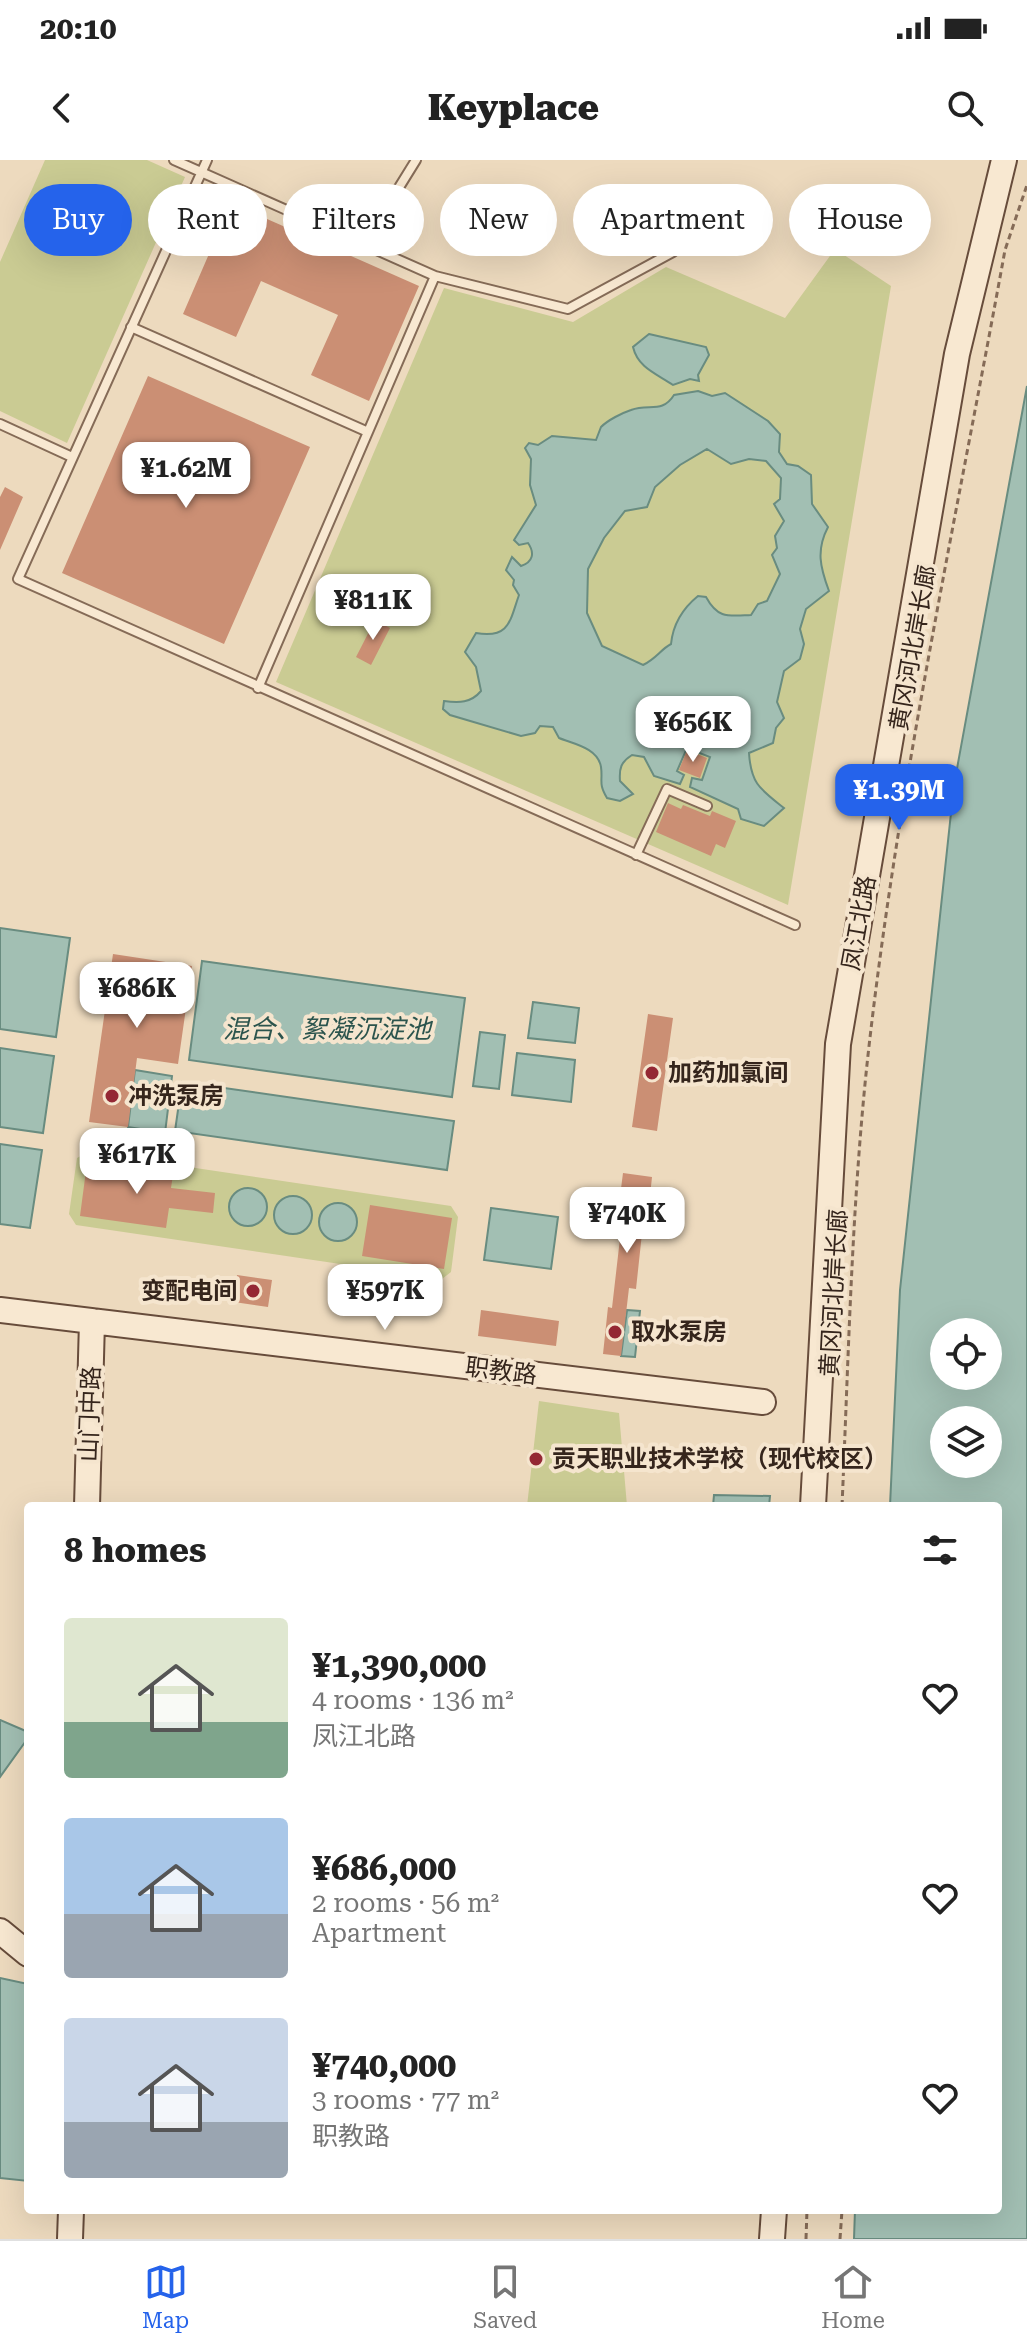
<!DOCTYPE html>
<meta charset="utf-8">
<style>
body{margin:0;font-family:"Roboto Serif","Noto Sans SC",serif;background:#f2f2f2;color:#222;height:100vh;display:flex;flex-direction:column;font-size:30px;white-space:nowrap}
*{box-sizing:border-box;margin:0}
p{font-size:26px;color:#767676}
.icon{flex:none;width:44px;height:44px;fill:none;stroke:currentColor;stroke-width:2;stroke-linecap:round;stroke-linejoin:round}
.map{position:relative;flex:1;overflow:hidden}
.drawer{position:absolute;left:24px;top:1342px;width:978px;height:712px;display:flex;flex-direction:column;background:#fff;border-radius:8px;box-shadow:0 8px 32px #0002}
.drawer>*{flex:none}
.hud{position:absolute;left:24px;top:24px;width:980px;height:72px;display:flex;gap:16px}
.buttons{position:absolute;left:930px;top:1158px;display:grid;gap:16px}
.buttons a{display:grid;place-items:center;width:72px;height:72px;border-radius:50%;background:#fff;box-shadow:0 8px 32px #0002;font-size:40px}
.price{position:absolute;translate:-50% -68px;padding:0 18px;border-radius:16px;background:#fff;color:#222;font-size:26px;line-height:52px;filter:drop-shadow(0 2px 4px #0008)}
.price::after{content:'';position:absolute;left:50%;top:48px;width:24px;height:18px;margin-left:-12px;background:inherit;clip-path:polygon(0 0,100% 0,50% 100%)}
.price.current{background:#2563eb;color:#fff}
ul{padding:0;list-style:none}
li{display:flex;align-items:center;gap:24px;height:200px;padding:0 40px}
li span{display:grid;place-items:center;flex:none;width:224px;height:160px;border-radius:8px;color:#555}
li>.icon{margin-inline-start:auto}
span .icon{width:96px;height:96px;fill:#fffc;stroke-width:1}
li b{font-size:34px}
h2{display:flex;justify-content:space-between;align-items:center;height:96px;padding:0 40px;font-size:34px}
.tag{padding:0 28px;border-radius:36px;background:#fff;box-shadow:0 8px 32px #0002;font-size:28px;line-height:72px}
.tag.current{background:#2563eb;color:#fff}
.status{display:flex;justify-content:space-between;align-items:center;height:56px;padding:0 40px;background:#fff;direction:ltr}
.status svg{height:22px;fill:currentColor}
header{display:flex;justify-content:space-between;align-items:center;height:104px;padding:0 40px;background:#fff;font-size:36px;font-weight:800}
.tabs{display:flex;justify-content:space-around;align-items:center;height:112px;border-top:2px solid #e0e0e0;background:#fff;font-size:22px;color:#767676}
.tabs a{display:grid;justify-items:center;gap:4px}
.tabs .current{color:#2563eb}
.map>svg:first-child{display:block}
</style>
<div class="status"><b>20:10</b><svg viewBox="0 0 49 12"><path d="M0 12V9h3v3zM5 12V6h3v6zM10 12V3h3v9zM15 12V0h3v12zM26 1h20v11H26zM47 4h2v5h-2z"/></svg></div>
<header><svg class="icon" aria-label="back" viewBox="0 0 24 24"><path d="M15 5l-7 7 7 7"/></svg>Keyplace<svg class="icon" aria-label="search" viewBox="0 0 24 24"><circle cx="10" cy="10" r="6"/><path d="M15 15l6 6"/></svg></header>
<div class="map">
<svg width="1027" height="2079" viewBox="0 0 1027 2079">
<rect width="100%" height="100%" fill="#eddabe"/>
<path fill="#cacb93" d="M 45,0 L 147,0 L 185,17 L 67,283 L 0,251 L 0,102 Z
M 835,89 L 891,126 L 788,745 L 276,522 L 444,128 L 573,162 L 666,107 L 785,158 Z
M 88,992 L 451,1046 L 458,1057 L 451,1112 L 442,1119 L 76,1065 L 69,1054 L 77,998 Z
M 539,1241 L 619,1253 L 627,1346 L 527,1346 Z"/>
<path fill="#a2bfb3" stroke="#698c80" stroke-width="2" fill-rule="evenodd" d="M 649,174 L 706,187 L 709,195 L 698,215 L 699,221 L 690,219 L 673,225 C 657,214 638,208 633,187 Z
M 1027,226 L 1027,2079 L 854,2079 L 855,2050 L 998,2050 L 998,1346 L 890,1346 L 900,1130 L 954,625 ZM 944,1172 L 988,1172 L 988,1216 L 944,1216 ZM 944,1260 L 988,1260 L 988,1304 L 944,1304 Z
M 698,231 L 712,236 L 725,233 L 768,261 L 780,274 L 779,292 L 787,304 L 798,306 L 811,315 L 812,344 L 828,367 C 816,390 820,407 829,431 L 806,449 L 800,469 L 804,484 L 800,499 L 784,511 L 777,542 L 784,558 L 776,568 L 773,583 L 749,593 C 751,624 760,629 784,648 L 764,666 L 741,659 L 738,649 L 690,627 L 692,618 L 702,620 L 710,597 L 687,588 L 677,611 L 684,615 L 680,624 L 654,616 L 644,597 L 632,595 C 621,602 619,608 620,621 L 633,634 L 620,641 L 607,638 C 598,623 603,621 601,607 C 598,588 574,584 559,578 L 553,567 L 540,566 L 535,573 L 521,576 L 450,555 L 443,549 L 444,541 C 459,543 471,543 481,531 L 476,507 L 465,492 L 476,473 C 510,479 510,460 519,435 L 513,425 L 514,420 L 506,410 L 512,397 L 521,406 C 533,402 535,393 528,383 L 519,385 L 514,380 L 536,345 L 530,325 L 531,299 L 525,288 L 529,283 L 538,285 L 552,276 L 596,280 L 601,267 C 608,260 622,253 631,250 C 649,243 662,254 674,235 ZM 707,289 L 731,304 L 749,299 L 766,301 L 781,318 L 780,339 L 774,344 L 784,361 L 775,376 L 777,388 L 772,395 L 780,414 L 767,441 L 758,444 L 751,455 C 728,456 718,459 706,437 L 698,436 C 682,449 673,464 671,484 C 660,490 657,498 643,505 L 602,486 L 587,453 L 588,409 L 604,378 L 625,351 L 647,347 L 655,327 L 680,305 Z
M 0,768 L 70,778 L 56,877 L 0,869 Z
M 202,801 L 465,838 L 452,937 L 189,900 Z
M 533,842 L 579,848 L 575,883 L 528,878 Z
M 480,872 L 505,875 L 499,929 L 473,926 Z
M 0,888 L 54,896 L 43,973 L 0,967 Z
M 517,893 L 575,900 L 571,942 L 512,935 Z
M 135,910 L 172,916 L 165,973 L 128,967 Z
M 182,922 L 454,961 L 447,1010 L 175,971 Z
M 0,984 L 42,990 L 30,1068 L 0,1064 Z
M229 1047a19 19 0 1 1 38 0a19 19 0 1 1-38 0Z
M274 1055a19 19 0 1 1 38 0a19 19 0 1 1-38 0Z
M319 1062a19 19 0 1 1 38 0a19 19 0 1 1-38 0Z
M 491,1048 L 558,1057 L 551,1109 L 484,1100 Z
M 627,1150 L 640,1151 L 635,1197 L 621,1196 Z
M 714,1335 L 770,1336 L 769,1346 L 713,1346 Z
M 0,1560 L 28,1572 L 28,1578 L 0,1617 Z
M 0,1818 L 28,1824 L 28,2021 L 0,2018 Z"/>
<path fill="#cb8f74" d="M 231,43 L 419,126 L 369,241 L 311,215 L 338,155 L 261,121 L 236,177 L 183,154 Z
M 148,216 L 310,287 L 224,484 L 62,413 Z
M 5,327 L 23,337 L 0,390 L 0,337 Z
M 375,460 L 390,468 L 371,505 L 356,497 Z
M 687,590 L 707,598 L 700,618 L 679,610 Z
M 668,643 L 681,649 L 683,645 L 710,656 L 712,651 L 736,661 L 725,688 L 716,684 L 711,696 L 656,672 Z
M 113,794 L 192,806 L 178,904 L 137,898 L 128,967 L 89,962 Z
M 648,854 L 673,858 L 657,971 L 632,967 Z
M 87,1003 L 173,1015 L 171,1028 L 215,1033 L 213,1053 L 169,1048 L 166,1068 L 80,1056 Z
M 623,1013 L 652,1017 L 647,1064 L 643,1064 L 636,1129 L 629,1128 L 621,1196 L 603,1194 L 608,1147 L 612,1148 L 622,1061 L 617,1060 Z
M 370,1045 L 452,1058 L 444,1109 L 362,1096 Z
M 237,1115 L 272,1120 L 268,1147 L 234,1142 Z
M 481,1150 L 559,1161 L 556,1186 L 478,1176 Z"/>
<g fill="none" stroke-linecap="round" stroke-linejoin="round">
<g stroke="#856b57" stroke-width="12">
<path id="lane" d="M 174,0 L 435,116 L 568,149 L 673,92
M 207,0 L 18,419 L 795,765
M 364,84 L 416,0
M 131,167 L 368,272
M 0,264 L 72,297
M 258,528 L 435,116
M 636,695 L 667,629 L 707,646"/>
</g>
<g stroke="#674c3b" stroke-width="28">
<path id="secondary" d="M 0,1150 L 763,1242
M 87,1346 L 92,1161
M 813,1346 L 838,884 L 957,194 L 1004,0
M 0,1771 L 28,1794
M 70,2079 L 71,2050
M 772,2079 L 774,2050"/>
</g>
<path stroke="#856b57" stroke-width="3" stroke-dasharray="6 4" stroke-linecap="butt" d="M 842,1346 C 849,1187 852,1027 871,869 C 902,607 958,349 1005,90 L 1027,25
M 806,2079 L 807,2050
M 840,2079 L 842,2050"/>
<use href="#lane" stroke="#f8e8d1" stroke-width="8"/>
<use href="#secondary" stroke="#f8e8d1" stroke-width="24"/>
</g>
<g fill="#942834" stroke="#f5e5ce" stroke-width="3">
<circle cx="652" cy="913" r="8"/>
<circle cx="112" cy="936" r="8"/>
<circle cx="253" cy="1131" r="8"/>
<circle cx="615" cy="1172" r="8"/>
<circle cx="536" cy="1299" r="8"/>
</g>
<g text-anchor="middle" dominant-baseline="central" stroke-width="8" stroke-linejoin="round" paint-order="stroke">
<g font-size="24" fill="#35251c" stroke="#f5e5ce">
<text transform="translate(913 488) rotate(-80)">黄冈河北岸长廊</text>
<text transform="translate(859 763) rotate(-80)">凤江北路</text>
<text transform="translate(834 1133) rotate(-87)">黄冈河北岸长廊</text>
<text transform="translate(501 1211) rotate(7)">职教路</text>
<text transform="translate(90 1254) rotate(-88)">山门中路</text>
</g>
<g font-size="24" font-weight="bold" fill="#35251c" stroke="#f5e5ce" text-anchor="start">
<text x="668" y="913">加药加氯间</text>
<text x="128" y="936">冲洗泵房</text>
<text x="237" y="1131" text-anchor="end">变配电间</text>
<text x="631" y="1172">取水泵房</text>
<text x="552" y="1299">贡天职业技术学校（现代校区）</text>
</g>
<g font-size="26" font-style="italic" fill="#2b544d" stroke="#f5e5ce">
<text x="327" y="869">混合、絮凝沉淀池</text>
</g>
</g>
</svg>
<div class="buttons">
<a><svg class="icon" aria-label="locate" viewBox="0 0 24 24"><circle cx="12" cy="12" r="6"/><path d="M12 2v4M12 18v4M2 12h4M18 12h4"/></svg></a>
<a><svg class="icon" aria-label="layers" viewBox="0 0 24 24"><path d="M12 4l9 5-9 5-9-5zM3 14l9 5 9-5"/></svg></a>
</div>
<b class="price" style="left:186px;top:350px">¥1.62M</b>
<b class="price" style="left:373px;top:482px">¥811K</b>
<b class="price" style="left:693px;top:604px">¥656K</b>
<b class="price current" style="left:899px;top:672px">¥1.39M</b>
<b class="price" style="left:137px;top:870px">¥686K</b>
<b class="price" style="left:137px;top:1036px">¥617K</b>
<b class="price" style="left:627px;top:1095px">¥740K</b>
<b class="price" style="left:385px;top:1172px">¥597K</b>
<div class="hud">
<a class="tag current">Buy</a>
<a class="tag">Rent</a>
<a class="tag">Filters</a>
<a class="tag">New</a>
<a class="tag">Apartment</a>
<a class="tag">House</a>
</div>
<section class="drawer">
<h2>8 homes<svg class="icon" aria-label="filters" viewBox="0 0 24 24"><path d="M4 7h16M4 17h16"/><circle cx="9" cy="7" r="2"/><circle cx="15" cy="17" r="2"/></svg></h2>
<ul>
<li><span style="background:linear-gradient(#dfe7d0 65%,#7fa58c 0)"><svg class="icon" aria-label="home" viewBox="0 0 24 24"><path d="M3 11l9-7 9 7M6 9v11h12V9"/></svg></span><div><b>¥1,390,000</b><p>4 rooms · 136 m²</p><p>凤江北路</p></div><svg class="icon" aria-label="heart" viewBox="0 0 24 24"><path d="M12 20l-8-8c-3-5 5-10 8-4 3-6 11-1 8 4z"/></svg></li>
<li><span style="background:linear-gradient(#a9c7e8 60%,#9aa5b1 0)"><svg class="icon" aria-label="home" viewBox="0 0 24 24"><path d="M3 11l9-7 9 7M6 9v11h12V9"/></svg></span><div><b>¥686,000</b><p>2 rooms · 56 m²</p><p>Apartment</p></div><svg class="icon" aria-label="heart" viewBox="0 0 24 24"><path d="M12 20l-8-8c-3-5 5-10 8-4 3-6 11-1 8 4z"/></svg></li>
<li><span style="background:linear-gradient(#c9d6e8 65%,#9aa5b1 0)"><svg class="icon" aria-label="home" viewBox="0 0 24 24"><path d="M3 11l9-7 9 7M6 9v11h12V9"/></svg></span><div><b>¥740,000</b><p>3 rooms · 77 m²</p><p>职教路</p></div><svg class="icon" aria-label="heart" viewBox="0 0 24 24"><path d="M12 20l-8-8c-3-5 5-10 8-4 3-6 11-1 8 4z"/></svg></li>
</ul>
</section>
</div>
<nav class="tabs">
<a class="current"><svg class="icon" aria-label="map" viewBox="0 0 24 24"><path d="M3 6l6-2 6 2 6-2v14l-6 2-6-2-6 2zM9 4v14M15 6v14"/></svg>Map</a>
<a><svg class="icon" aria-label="saved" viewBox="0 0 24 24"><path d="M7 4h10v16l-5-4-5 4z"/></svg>Saved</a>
<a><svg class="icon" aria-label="home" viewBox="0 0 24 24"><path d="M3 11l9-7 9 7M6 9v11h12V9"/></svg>Home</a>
</nav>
